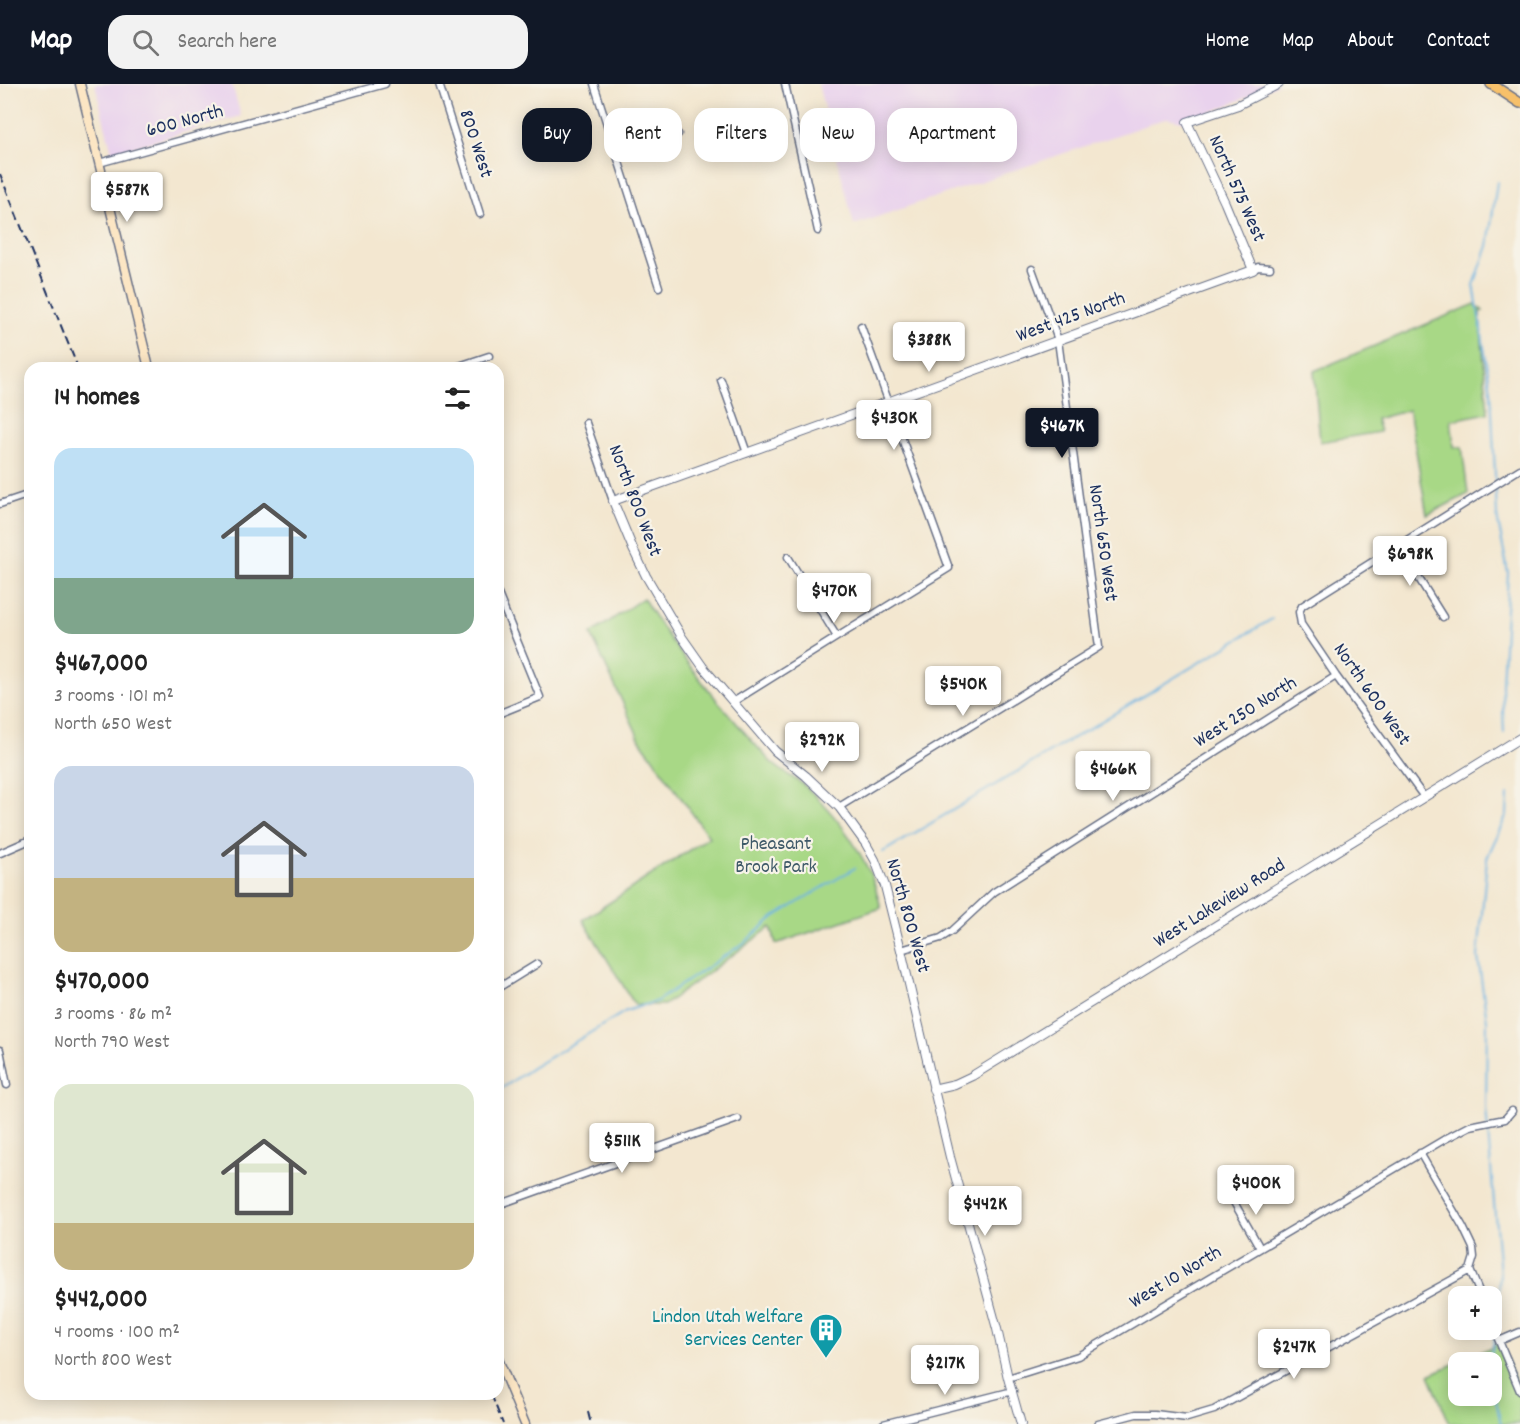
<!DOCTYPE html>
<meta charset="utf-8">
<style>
body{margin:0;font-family:Dekko,sans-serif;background:#f2f2f2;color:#222;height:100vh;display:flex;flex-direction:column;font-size:22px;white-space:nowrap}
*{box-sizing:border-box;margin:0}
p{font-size:20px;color:#767676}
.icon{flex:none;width:33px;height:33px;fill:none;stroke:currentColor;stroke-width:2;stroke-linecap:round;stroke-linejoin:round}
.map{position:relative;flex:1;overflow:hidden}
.side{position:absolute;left:24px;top:278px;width:480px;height:1038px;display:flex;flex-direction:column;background:#fff;border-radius:18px;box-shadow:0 3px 15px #0003}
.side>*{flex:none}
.guide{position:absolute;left:522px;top:24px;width:570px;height:54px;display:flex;gap:12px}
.controls{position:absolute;left:1448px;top:1202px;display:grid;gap:12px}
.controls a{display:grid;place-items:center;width:54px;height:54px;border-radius:12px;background:#fff;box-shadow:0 3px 15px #0003;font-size:30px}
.price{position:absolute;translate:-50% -51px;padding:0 14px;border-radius:6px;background:#fff;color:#222;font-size:20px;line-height:39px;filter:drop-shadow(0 2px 3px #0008)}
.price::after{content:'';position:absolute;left:50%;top:36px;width:18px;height:14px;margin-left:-9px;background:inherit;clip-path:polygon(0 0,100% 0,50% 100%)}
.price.current{background:#111827;color:#fff}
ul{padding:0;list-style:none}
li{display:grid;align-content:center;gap:12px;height:318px;padding:0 30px}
li span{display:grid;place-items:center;height:186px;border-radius:18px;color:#555}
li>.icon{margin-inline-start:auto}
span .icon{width:108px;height:108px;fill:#fffc;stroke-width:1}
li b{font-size:26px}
h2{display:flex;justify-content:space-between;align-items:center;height:72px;padding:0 30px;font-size:26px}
.chip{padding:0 21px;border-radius:18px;background:#fff;box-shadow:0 3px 15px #0003;font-size:21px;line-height:54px}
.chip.current{background:#111827;color:#fff}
header{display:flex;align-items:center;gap:36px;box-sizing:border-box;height:84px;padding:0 30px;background:#111827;color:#fff}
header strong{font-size:28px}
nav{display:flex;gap:33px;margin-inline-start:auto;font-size:21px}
.search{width:420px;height:54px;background:#f2f2f2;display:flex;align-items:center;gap:15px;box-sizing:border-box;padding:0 21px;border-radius:18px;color:#767676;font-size:22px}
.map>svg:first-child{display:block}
</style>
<header>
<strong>Map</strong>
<div class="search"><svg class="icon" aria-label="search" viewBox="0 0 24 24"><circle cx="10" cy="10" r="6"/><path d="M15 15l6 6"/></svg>Search here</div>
<nav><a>Home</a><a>Map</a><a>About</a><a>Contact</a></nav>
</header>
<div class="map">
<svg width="1520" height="1340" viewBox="0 0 1520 1340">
<rect width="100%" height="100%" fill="#f7f3e8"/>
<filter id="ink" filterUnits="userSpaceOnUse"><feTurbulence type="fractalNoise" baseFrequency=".0167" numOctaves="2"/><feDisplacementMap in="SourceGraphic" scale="12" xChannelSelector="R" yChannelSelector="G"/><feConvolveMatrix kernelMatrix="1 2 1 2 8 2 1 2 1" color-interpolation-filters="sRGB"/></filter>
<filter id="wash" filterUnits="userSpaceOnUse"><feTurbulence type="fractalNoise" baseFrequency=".008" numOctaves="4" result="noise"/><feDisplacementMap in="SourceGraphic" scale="24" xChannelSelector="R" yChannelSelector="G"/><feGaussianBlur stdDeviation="1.35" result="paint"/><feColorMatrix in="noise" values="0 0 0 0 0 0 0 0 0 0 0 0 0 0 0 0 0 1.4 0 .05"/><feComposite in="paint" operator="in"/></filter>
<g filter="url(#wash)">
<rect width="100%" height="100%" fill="#f3e7d0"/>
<path fill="#e9d2ed" d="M 95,0 L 232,0 L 241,32 L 112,69 Z
M 818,0 L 1279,0 L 1187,38 L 1167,34 L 854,141 Z"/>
<path fill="#a8d886" stroke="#628472" stroke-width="1.5" d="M 1475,220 L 1483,227 L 1480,228 L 1480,233 L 1488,329 L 1451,336 L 1454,363 L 1462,363 L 1468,410 L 1427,431 L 1409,326 L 1376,335 L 1380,348 L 1320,358 L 1314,287 Z
M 643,514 C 679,573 724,626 770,677 C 781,688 796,694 807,704 C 833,728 855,757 870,789 C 875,800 878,812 881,824 L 776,860 L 771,843 L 664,921 L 635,921 L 583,836 L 709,753 L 640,656 L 591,550 Z
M 1499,1257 L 1520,1307 L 1520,1340 L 1450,1340 L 1429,1291 L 1458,1278 L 1458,1311 L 1491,1311 L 1491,1278 L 1458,1278 L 1494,1262 Z"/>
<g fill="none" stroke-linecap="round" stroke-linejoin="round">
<path stroke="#6ab2e1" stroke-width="2" d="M 1497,98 L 1488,162 L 1474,201 L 1491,307 L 1497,432 L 1508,489 L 1502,602 L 1504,649
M 883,768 L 1272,535
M 498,1007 L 532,984 L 626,927 L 657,917 L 744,859 L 774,833 L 855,784
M 1496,1242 L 1500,1190 L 1486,1024 L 1487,937 L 1478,873 L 1487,774 L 1507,730 L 1508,711
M 1489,1278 L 1495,1253
M 1491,1293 L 1501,1340"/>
</g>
</g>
<g filter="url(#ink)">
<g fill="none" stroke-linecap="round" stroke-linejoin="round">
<g stroke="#676f86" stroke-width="9">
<path id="minor" d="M 439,0 L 480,130
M 594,0 L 659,203
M 785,0 L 818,147
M 616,70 L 678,50
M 99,79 L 385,0
M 1253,186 L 1258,183 L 1270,184
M 453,284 L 489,272
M 721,296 L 747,369
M 586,339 L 613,417
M 0,420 L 30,410
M 1398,461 L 1443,533
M 788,473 L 837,553
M 498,510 L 540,613 L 498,630
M 733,618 L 837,553 L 949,484 L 861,242
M 1424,713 L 1336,592 L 1301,540 L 1299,528 L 1302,522 L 1520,385
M 839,723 L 1099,563 L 1058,256 L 1032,185
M 0,769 L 30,756
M 901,866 L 941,854 L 952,847 L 994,808 L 1336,592
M 498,904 L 537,880
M 0,966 L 7,1001
M 1420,1069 L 1463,1143 L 1473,1164 L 1474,1173 L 1470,1186 L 1481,1212
M 1231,1113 L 1260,1164
M 498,1121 L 738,1035
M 1491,1238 L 1520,1307
M 1499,1257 L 1520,1248
M 1008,1294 L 1078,1272 L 1445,1055 L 1470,1042 L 1505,1035 L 1512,1027
M 883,1340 L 1013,1307
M 1098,1340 L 1136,1330 L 1155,1330 L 1187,1334 L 1214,1326 L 1470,1186"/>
</g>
<g stroke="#676f86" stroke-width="10">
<path id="tertiary" d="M 933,1005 L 955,1000 L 972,992 L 1520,654
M 1021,1340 L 1008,1294 L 997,1245 L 950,1073 L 901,866 L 885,802 L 875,776 L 866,760 L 839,723 L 806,692 L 775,667 L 703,583 L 682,553 L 646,492 L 633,465 L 613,417 L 1253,186 L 1225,119 L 1187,38 L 1238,21 L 1279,0"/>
</g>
<g stroke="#676f86" stroke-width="11">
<path id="secondary" d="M 80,0 L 149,284
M 498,1275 L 525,1340"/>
</g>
<g stroke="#676f86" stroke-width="12">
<path id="primary" d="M 1491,0 L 1520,19"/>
</g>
<use href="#minor" stroke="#fff" stroke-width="6"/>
<use href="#tertiary" stroke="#fff" stroke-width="8"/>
<use href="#secondary" stroke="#fce6c4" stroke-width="8"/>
<use href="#primary" stroke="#f7c06b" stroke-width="9"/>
<path stroke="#1b2f5e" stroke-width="2" stroke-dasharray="9 4.5" stroke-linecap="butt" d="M 0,90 L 78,284
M 491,1310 L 503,1340
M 588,1328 L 591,1340"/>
</g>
</g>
<defs>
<g id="building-pin" transform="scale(1.725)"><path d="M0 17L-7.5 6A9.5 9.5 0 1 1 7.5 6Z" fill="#0f9aa8" stroke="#f7f3e8"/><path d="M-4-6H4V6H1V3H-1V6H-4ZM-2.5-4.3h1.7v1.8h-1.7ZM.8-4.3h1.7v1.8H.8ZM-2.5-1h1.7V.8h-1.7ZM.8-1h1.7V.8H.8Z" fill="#fff"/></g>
</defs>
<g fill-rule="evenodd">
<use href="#building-pin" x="826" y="1246"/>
</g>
<g text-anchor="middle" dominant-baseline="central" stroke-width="4.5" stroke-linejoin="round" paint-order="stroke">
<g font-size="20" fill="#1b2f5e" stroke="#f7f3e8">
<text transform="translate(185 38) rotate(-15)">600 North</text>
<text transform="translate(475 60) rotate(72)">800 West</text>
<text transform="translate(1236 105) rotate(66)">North 575 West</text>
<text transform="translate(1071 234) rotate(-20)">West 425 North</text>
<text transform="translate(634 417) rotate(69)">North 800 West</text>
<text transform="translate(1102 459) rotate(82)">North 650 West</text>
<text transform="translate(1371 611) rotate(55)">North 600 West</text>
<text transform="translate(1246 629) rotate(-32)">West 250 North</text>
<text transform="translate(1220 820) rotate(-32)">West Lakeview Road</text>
<text transform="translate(907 832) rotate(74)">North 800 West</text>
<text transform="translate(1176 1194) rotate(-31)">West 10 North</text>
</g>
<g font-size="20" fill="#3e5968" stroke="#f7f3e8">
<text x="776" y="761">Pheasant<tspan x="776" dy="23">Brook Park</tspan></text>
</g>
<g font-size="20" fill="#0d838f" stroke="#f7f3e8" text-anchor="end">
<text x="803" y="1234">Lindon Utah Welfare<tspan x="803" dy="23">Services Center</tspan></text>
</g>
</g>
</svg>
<div class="controls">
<a>+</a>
<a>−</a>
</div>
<b class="price" style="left:127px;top:139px">$587K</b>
<b class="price" style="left:929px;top:289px">$388K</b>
<b class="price" style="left:894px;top:367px">$430K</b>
<b class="price current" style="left:1062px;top:375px">$467K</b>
<b class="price" style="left:1410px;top:503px">$698K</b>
<b class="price" style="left:834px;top:540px">$470K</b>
<b class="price" style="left:963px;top:633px">$540K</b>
<b class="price" style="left:822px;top:689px">$292K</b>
<b class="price" style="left:1113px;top:718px">$466K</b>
<b class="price" style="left:622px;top:1090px">$511K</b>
<b class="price" style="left:1256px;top:1132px">$400K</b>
<b class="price" style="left:985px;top:1153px">$442K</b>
<b class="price" style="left:1294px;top:1296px">$247K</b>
<b class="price" style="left:945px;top:1312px">$217K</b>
<div class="guide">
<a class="chip current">Buy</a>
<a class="chip">Rent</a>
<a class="chip">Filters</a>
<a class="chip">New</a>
<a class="chip">Apartment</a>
</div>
<section class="side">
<h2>14 homes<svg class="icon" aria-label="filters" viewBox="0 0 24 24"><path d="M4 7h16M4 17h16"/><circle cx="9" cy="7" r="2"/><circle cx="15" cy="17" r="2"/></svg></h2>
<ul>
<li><span style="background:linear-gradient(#bfe0f5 70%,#7fa58c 0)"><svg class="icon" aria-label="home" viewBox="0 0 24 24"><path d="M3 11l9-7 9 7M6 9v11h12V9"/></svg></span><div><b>$467,000</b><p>3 rooms · 101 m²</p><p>North 650 West</p></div></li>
<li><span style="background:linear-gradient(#c9d6e8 60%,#c2b280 0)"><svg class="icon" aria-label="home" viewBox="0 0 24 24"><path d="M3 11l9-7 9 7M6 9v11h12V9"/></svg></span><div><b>$470,000</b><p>3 rooms · 86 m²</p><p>North 790 West</p></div></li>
<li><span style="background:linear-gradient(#dfe7d0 75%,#c2b280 0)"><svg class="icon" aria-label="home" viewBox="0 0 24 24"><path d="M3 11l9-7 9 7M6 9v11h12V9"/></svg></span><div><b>$442,000</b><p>4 rooms · 100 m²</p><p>North 800 West</p></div></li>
</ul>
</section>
</div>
